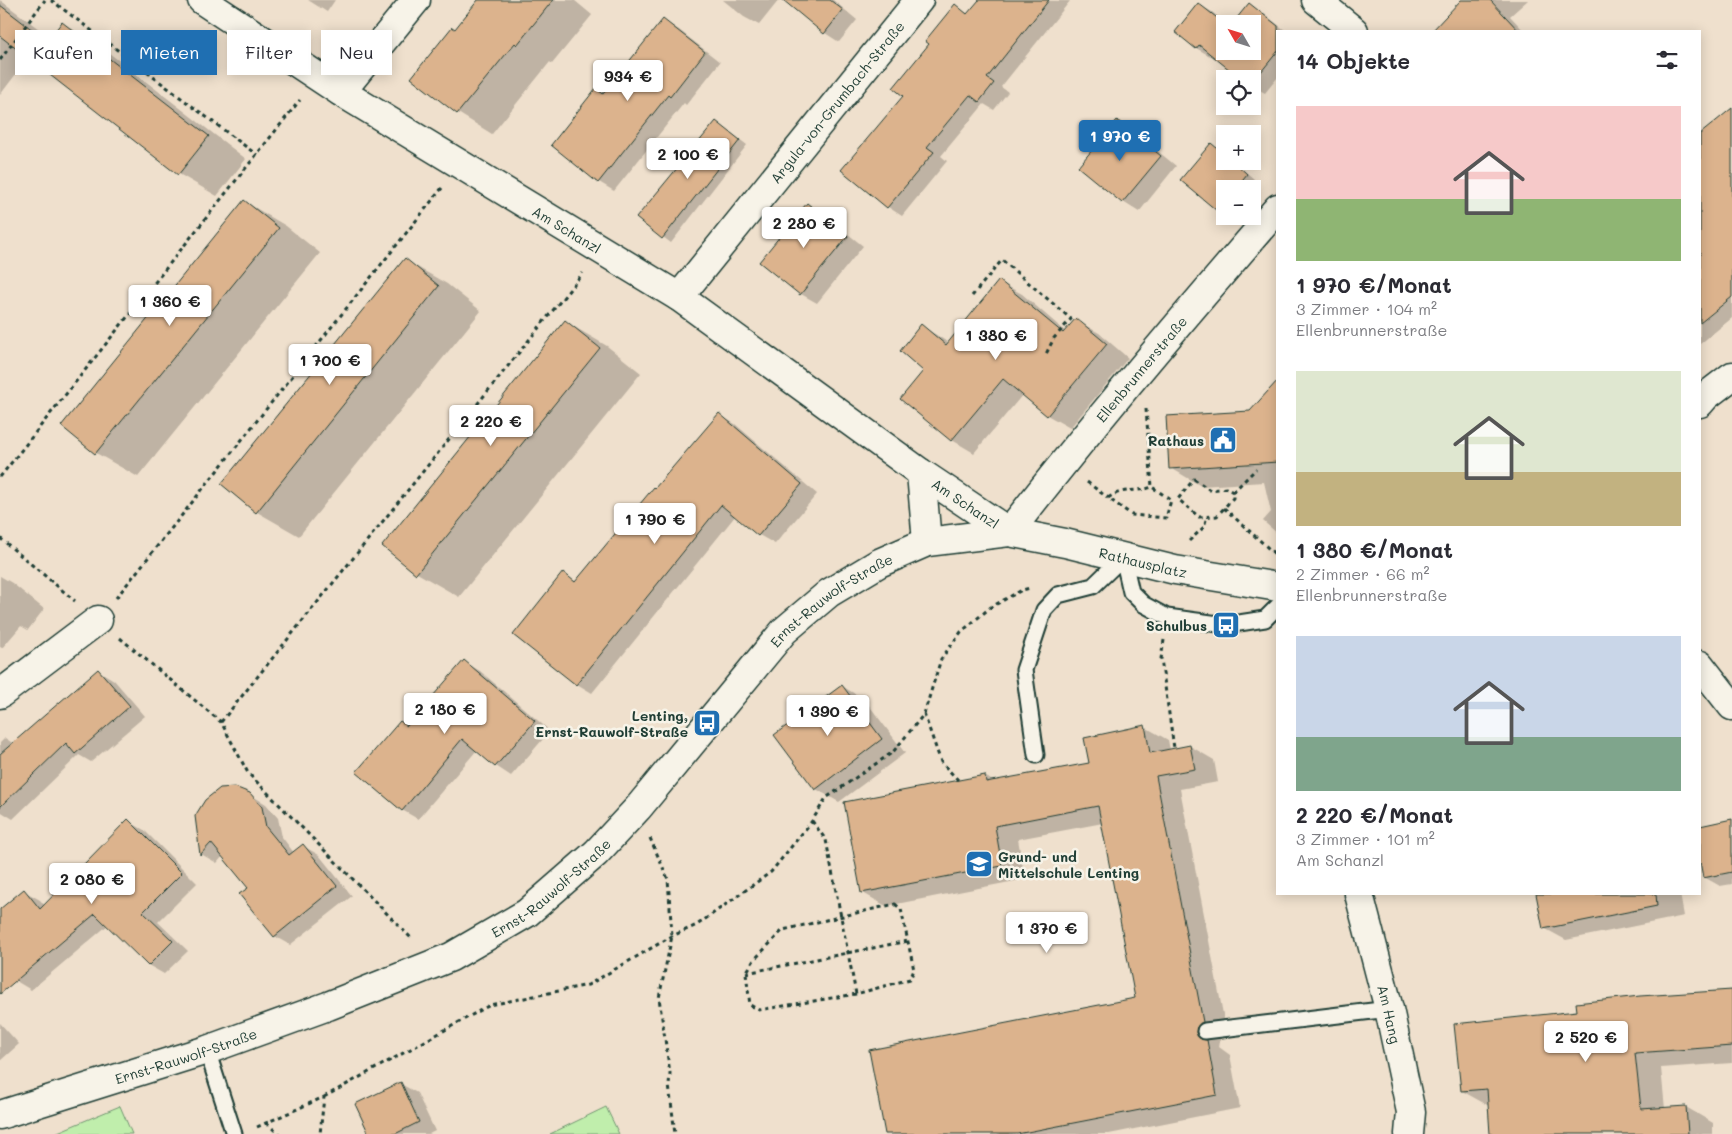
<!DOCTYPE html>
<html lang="de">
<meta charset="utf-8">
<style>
body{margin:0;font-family:Mali,sans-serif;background:#f2f2f3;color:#2b2b33;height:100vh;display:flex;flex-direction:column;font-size:19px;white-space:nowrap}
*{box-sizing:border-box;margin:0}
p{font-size:16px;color:#7c7c81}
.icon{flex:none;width:28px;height:28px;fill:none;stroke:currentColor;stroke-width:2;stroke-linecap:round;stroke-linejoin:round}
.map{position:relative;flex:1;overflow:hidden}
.panel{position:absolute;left:1276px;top:30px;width:425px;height:865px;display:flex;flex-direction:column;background:#fff;border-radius:0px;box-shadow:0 2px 12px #0003}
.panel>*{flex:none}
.banner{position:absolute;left:15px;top:30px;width:475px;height:45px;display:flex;gap:10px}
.needle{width:32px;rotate:309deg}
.buttons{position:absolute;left:1216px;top:15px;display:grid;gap:10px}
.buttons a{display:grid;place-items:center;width:45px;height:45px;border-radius:0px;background:#fff;box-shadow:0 2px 12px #0003;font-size:25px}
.price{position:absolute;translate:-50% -42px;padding:0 11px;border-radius:5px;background:#fff;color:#222;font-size:16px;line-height:32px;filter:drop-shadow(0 1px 2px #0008)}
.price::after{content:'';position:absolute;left:50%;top:30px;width:15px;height:11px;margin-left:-8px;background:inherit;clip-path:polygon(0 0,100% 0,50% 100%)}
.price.on{background:#1f6fb2;color:#fff}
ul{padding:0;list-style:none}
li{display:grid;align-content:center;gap:10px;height:265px;padding:0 20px}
li span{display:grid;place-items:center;height:155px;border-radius:0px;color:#555}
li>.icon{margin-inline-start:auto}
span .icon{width:90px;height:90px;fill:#fffc;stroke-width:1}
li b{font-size:21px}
h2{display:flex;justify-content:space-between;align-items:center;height:60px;padding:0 20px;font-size:21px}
.chip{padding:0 18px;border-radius:0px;background:#fff;box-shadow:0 2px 12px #0003;font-size:18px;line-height:45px}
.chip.on{background:#1f6fb2;color:#fff}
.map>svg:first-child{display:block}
</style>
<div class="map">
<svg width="1732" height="1134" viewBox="0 0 1732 1134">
<rect width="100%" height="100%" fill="#efe0cd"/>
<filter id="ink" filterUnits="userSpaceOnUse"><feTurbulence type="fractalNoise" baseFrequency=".02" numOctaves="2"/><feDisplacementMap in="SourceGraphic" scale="10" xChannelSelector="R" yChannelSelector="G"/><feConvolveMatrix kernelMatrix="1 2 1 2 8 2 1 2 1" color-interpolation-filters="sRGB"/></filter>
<g filter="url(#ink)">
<path fill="#c0eeac" stroke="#709670" d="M 120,1106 L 132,1134 L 53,1134 Z
M 606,1107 L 619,1134 L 550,1134 Z"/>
<path fill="#0003" d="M 0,0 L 51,38 L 63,24 L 100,46 L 246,159 L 217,196 L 179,174 L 29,57 L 0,95 Z
M 308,0 L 335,0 L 327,12 Z
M 480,0 L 574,0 L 592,15 L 552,64 L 550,62 L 492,134 L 458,113 L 413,78 L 455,31 Z
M 723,0 L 779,0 L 759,25 L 744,17 Z
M 784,0 L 833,0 L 857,20 L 839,42 L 825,33 Z
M 980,0 L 1070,1 L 1001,87 L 1008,92 L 994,110 L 984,104 L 941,156 L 947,161 L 902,216 L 888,207 L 905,96 L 930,44 L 955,6 L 969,14 Z
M 1463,0 L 1528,0 L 1510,16 L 1524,31 L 1434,31 Z
M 1198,4 L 1212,12 L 1226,24 L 1225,24 L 1225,51 L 1252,51 L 1252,24 L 1249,5 L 1263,13 L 1286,31 L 1278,31 L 1278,77 L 1265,93 L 1252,86 L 1252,79 L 1212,54 L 1210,56 L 1196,48 Z
M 663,20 L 679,30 L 720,62 L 686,105 L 684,103 L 614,191 L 599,182 L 597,90 L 604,94 Z
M 1732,119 L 1732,318 L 1700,344 L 1700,135 Z
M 717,122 L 747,145 L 671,243 L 638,218 Z
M 1118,122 L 1133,131 L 1176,166 L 1139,212 L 1123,202 L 1080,167 Z
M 1211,145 L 1225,154 L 1225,161 L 1233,161 L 1254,179 L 1246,189 L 1225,189 L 1224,214 L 1217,209 L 1181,180 Z
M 244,201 L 286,226 L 320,253 L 138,477 L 96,453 L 62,425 Z
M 807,205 L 823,214 L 863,246 L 817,303 L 801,294 L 761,262 Z
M 405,260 L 447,284 L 481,311 L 299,536 L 257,512 Z
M 1000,282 L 1022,294 L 1066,332 L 1076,320 L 1099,333 L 1128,358 L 1070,428 L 1047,415 L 1023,394 L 974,453 L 952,440 L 925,371 L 922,326 L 949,343 Z
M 566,322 L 607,346 L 641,373 L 459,597 L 417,573 L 383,546 Z
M 1278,382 L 1278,534 L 1263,521 L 1271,512 L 1264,482 L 1201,486 L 1171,468 L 1251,412 Z
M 719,415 L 735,424 L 817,494 L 775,544 L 759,535 L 736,515 L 592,693 L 577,684 L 563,574 L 577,582 Z
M 0,576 L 12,583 L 44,609 L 28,630 L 21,626 L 2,648 L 0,647 Z
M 464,662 L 480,671 L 550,731 L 511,776 L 496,766 L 477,750 L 418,819 L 402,810 L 408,727 Z
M 99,671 L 114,680 L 145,716 L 91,762 L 79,755 L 13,819 L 0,811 L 0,743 L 5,738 L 14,744 Z
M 842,686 L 865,700 L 905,753 L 839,802 L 816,789 Z
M 1145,727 L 1168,740 L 1170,750 L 1190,746 L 1214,760 L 1218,782 L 1180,789 L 1227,1035 L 1220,1040 L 1219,1047 L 1230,1055 L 1240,1108 L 1109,1134 L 886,1134 L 1136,999 L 1103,823 L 1018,839 L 1025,879 L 886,906 L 863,893 L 985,776 L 994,782 L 1090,764 Z
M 249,794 L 266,804 L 278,818 L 282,837 L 294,853 L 303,846 L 319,855 L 352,896 L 290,945 L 274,936 L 249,888 L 223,856 L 217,863 L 201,854 L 196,816 Z
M 128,821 L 144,830 L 197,883 L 158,922 L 188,951 L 164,974 L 148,965 L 108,925 L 31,990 L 16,981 L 0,962 L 0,910 L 24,891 L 40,900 L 45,906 Z
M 1732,821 L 1732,884 L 1720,886 L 1704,877 L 1700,855 L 1700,827 Z
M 1538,894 L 1680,894 L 1684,916 L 1566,940 L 1544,928 Z
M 1732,991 L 1732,1063 L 1661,1068 L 1665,1109 L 1686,1107 L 1713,1123 L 1713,1134 L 1491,1134 L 1489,1106 L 1462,1091 L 1578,1012 Z
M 0,1023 L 19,1044 L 0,1061 Z
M 401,1084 L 417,1093 L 435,1131 L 429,1134 L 371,1134 Z"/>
<path fill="#dcb38d" stroke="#1f3d34" d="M 478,0 L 553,0 L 517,45 L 515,43 L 457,114 L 411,78 L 452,27 L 455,29 Z
M 783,0 L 830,0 L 843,10 L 824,34 Z
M 979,0 L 1049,0 L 987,78 L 994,83 L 979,102 L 970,95 L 927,147 L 934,152 L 887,208 L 841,170 L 903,96 L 893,88 L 929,44 L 925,41 L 955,4 L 967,14 Z
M 1461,0 L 1490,0 L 1519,31 L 1432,31 Z
M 1198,3 L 1225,24 L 1225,51 L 1252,51 L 1252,24 L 1232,24 L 1249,3 L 1278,26 L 1278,51 L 1252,83 L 1252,79 L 1241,79 L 1199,45 L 1196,49 L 1175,32 Z
M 0,5 L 47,41 L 62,22 L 209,136 L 178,175 L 0,36 Z
M 663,19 L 705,52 L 670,97 L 668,95 L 598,183 L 551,145 L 596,88 L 603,94 Z
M 1732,108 L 1732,297 L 1700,323 L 1700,134 Z
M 1117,120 L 1161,156 L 1122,203 L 1078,167 Z
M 716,121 L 740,140 L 662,239 L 636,218 Z
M 1211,143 L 1225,155 L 1225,161 L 1233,161 L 1247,174 L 1235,189 L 1225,189 L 1225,200 L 1216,210 L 1180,180 Z
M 244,200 L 279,228 L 95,454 L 61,426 Z
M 807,203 L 848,236 L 800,295 L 759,262 Z
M 405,258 L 439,286 L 256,513 L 221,484 Z
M 999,280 L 1063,333 L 1076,318 L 1107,344 L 1047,416 L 1003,379 L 951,441 L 900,399 L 923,371 L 900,351 L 921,324 L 946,345 Z
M 565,320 L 600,348 L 416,574 L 382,546 Z
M 1278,380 L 1278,462 L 1169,469 L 1166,416 L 1250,411 Z
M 719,413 L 802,484 L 758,536 L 721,505 L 576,685 L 513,635 L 563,572 L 575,582 L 654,487 L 655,488 Z
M 464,660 L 535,721 L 495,767 L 462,739 L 402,811 L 356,772 L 400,721 L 407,726 Z
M 98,669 L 130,706 L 75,754 L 66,743 L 0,807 L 0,754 Z
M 842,685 L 882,739 L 815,790 L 774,735 Z
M 1145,725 L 1150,753 L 1190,745 L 1195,769 L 1156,776 L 1203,1022 L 1197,1027 L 1196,1033 L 1201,1039 L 1207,1040 L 1217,1095 L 1017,1134 L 885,1134 L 869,1050 L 1135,998 L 1098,806 L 995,826 L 1002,866 L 861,893 L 844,802 L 985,775 L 986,782 L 1089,763 L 1084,738 Z
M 235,787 L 250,793 L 262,807 L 266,827 L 289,855 L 303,844 L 337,886 L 274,937 L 239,894 L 248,888 L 211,843 L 200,855 L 195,816 L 205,800 L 220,788 Z
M 128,819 L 182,873 L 143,912 L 173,941 L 148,966 L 95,914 L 0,994 L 0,909 L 24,889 L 40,909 Z
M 1732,819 L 1732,872 L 1703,878 L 1700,861 L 1700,826 Z
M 1536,894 L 1656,894 L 1657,906 L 1543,929 Z
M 1732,990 L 1732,1046 L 1635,1053 L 1641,1109 L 1686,1106 L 1688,1134 L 1490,1134 L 1487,1089 L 1461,1091 L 1454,1024 L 1577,1011 L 1576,1003 L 1640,996 Z
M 401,1082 L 419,1122 L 395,1134 L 369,1134 L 355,1104 Z"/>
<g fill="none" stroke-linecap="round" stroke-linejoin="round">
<g stroke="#1f3d34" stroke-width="19">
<path id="lane" d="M 1123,557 L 1131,592 L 1143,604 L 1167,617 L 1226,625 L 1265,619 L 1278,606
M 1036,755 L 1024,670 L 1044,610 L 1058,595 L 1093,586 L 1123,557
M 1205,1031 L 1389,1009
M 207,1050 L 234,1134"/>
</g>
<g stroke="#1f3d34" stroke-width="31">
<g id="street">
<path id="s1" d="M 202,0 L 341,92 L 679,297 L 921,473 L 1009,532"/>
<path d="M 1316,0 L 1354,31"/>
<path d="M 341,92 L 416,0"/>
<path id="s2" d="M 679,297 L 919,0"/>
<path d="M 1700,403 L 1706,396 L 1732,376"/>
<path d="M 921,473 L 927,542"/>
<path id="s3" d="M 1009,532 C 1095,421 1186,314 1278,208"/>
<path d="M 1700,665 L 1732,706"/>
<path d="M 0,694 L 98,620"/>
<path id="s4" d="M 1359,894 L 1389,1009 L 1411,1112 L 1409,1134"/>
<path id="s5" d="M 0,1115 L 207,1050 L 328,1006 L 451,957 L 527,913 L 596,853 L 638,808 L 784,631 L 829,593 L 879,563 L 927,542 L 1009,532 L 1065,543 L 1175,570 L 1278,587"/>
</g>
</g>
<path stroke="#1f3d34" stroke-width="3" stroke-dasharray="4 4" stroke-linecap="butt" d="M 51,0 L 257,155
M 0,60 L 45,0
M 972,296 L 1002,260 L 1071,319 L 1054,338 L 1046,354
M 1146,409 L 1152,487 C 1136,493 1124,487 1108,498 L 1132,515 L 1166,518 L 1171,500 L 1152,487
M 0,477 L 300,100
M 1194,479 L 1210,490 L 1226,488 L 1233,492 L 1233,498 L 1217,516 L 1199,517 L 1178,499 Z
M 1087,482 L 1108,498
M 1233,492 L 1256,469
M 1224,508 L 1277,556
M 0,538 L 75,601
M 1189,541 L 1204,527 L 1207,516
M 116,598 L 442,188
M 120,638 L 221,722 L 248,773 L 413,940
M 1164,640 L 1161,659 L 1174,748
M 924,714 L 941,762 L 958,780
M 221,722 L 583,273
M 812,821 L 826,840 L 856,994
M 650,838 L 668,879 L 672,936 L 659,998 L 670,1073 L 669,1085 L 675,1134
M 895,904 L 901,909 L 914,970 L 910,979 L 856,994 L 759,1010 L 750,1005 L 746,973 L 754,960 L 783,930 Z
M 746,973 L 908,941
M 324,1097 L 490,1005 L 588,985 L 672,936 L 697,925 L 771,872 L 812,821 L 826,798 L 893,752 L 924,714 L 941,659 L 961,632 L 991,607 L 1022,590 L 1030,588
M 266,1123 L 279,1134
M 257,1127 L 324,1097 L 320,1134"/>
<use href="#lane" stroke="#f7f3e8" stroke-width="15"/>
<use href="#street" stroke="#f7f3e8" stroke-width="28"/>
</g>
</g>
<defs>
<g id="civic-square" transform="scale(1.4375)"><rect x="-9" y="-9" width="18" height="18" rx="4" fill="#1f6fb2" stroke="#f7f3e8"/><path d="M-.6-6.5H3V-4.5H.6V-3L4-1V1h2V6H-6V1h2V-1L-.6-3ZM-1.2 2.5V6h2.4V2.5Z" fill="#fff"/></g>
<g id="bus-square" transform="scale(1.4375)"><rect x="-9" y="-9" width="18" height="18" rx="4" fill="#1f6fb2" stroke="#f7f3e8"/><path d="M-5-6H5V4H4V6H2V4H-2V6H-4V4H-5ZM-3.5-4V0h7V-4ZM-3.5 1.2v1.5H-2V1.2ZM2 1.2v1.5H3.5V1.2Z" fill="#fff"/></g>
<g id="school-square" transform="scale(1.4375)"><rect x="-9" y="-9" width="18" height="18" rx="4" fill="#1f6fb2" stroke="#f7f3e8"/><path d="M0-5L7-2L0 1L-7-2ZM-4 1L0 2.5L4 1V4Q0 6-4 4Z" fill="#fff"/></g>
</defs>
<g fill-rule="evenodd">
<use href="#civic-square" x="1223" y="440"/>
<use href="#bus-square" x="1226" y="625"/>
<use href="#bus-square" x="707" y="723"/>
<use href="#school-square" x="979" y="864"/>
</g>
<g text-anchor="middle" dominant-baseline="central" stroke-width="5" stroke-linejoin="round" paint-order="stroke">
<g font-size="14" fill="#1f3d34" stroke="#f7f3e8">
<text stroke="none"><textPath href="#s2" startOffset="251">Argula-von-Grumbach-Straße</textPath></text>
<text stroke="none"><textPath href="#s1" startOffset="431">Am Schanzl</textPath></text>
<text stroke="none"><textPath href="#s3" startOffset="210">Ellenbrunnerstraße</textPath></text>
<text stroke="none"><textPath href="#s1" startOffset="915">Am Schanzl</textPath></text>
<text stroke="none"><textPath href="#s5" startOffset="1338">Rathausplatz</textPath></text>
<text stroke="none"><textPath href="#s5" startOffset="1005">Ernst-Rauwolf-Straße</textPath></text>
<text stroke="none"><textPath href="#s5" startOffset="600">Ernst-Rauwolf-Straße</textPath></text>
<text stroke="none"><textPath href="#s4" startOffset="124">Am Hang</textPath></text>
<text stroke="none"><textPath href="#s5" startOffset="195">Ernst-Rauwolf-Straße</textPath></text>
</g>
<g font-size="14" font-weight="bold" fill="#1f3d34" stroke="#f7f3e8" text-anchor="end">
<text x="1204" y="440">Rathaus</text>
<text x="1207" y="625">Schulbus</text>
<text x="688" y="715">Lenting,<tspan x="688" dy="16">Ernst-Rauwolf-Straße</tspan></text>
<text x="998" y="856" text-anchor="start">Grund- und<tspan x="998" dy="16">Mittelschule Lenting</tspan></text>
</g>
</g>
</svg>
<div class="buttons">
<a><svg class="needle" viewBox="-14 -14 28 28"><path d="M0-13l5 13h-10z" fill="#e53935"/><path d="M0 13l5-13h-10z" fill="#7c7c81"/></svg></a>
<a><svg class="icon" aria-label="locate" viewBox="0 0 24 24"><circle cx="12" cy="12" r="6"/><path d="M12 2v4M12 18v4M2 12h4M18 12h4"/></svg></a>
<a>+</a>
<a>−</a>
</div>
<b class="price" style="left:628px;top:102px">934 €</b>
<b class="price on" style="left:1120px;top:162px">1 970 €</b>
<b class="price" style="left:688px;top:180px">2 100 €</b>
<b class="price" style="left:804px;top:249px">2 280 €</b>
<b class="price" style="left:170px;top:327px">1 360 €</b>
<b class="price" style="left:996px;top:361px">1 380 €</b>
<b class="price" style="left:330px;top:386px">1 700 €</b>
<b class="price" style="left:491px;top:447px">2 220 €</b>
<b class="price" style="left:655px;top:545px">1 790 €</b>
<b class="price" style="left:445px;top:735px">2 180 €</b>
<b class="price" style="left:828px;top:737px">1 390 €</b>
<b class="price" style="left:92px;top:905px">2 080 €</b>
<b class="price" style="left:1047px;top:954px">1 370 €</b>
<b class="price" style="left:1586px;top:1063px">2 520 €</b>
<div class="banner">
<a class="chip">Kaufen</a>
<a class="chip on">Mieten</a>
<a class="chip">Filter</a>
<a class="chip">Neu</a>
</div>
<section class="panel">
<h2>14 Objekte<svg class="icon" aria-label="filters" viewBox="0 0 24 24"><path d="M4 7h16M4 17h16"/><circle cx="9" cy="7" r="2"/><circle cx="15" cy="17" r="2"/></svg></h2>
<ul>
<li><span style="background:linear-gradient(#f6c9c9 60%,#8fb573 0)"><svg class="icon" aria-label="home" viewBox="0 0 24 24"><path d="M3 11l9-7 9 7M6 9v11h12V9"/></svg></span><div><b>1 970 €/Monat</b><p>3 Zimmer · 104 m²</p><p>Ellenbrunnerstraße</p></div></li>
<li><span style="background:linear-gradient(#dfe7d0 65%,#c2b280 0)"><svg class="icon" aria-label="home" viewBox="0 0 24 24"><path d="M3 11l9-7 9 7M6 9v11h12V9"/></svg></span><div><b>1 380 €/Monat</b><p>2 Zimmer · 66 m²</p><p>Ellenbrunnerstraße</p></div></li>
<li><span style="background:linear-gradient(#c9d6e8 65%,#7fa58c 0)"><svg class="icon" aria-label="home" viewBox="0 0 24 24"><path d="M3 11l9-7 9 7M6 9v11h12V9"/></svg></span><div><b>2 220 €/Monat</b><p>3 Zimmer · 101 m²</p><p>Am Schanzl</p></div></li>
</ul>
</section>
</div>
